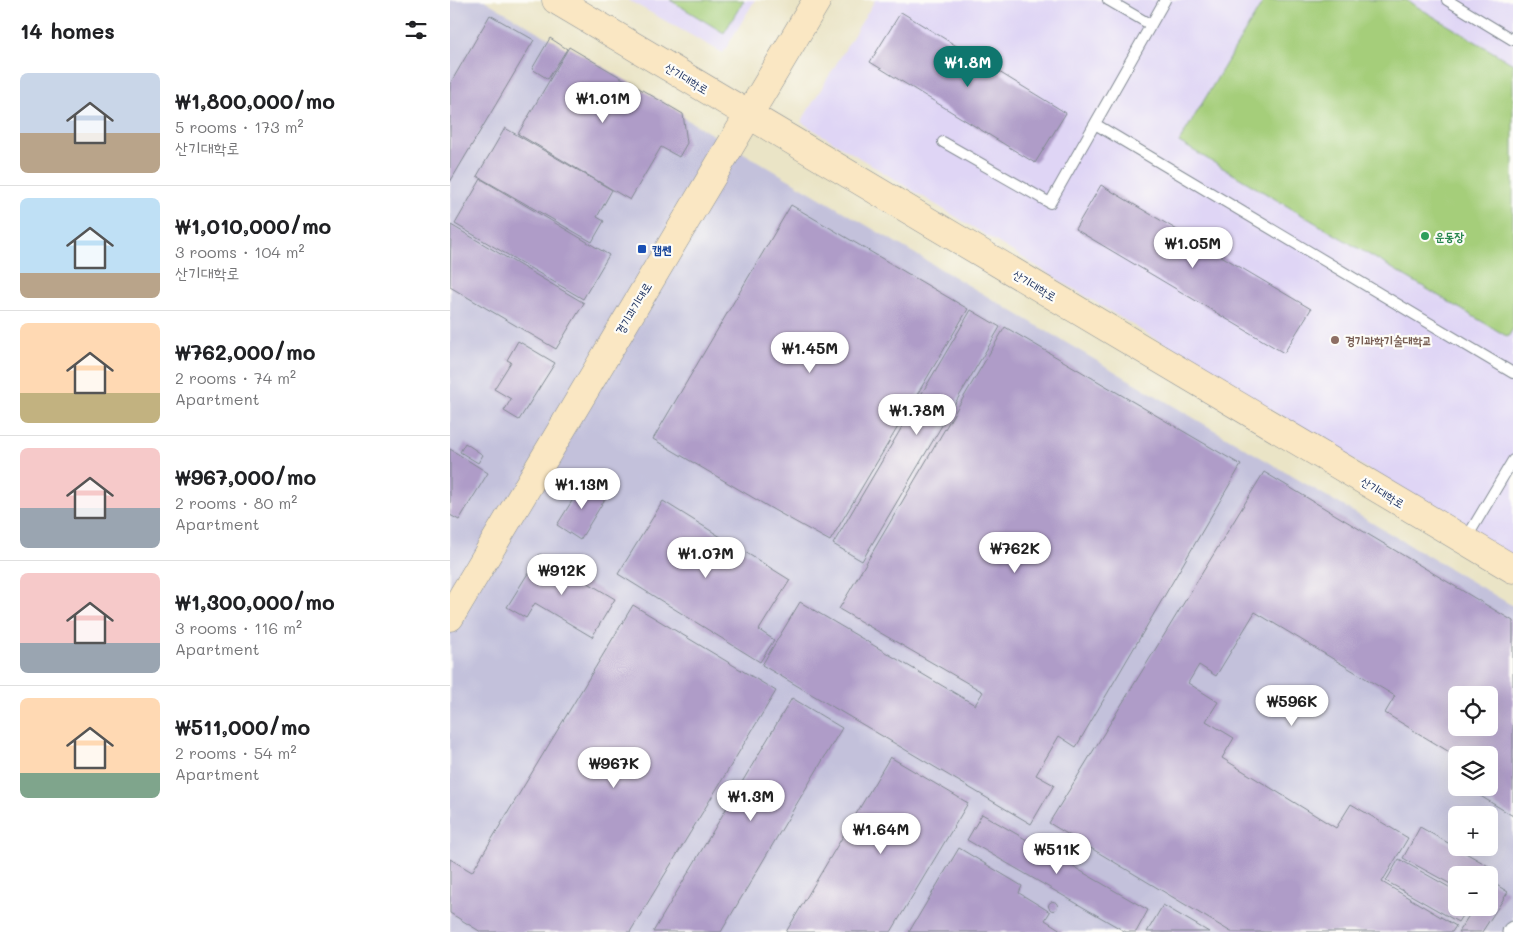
<!DOCTYPE html>
<meta charset="utf-8">
<style>
body{margin:0;font-family:Mali,"Poor Story",sans-serif;background:#f2f2f2;color:#202124;height:100vh;display:flex;flex-direction:column;font-size:19px;white-space:nowrap}
*{box-sizing:border-box;margin:0}
p{font-size:16px;color:#757577}
.icon{flex:none;width:28px;height:28px;fill:none;stroke:currentColor;stroke-width:2;stroke-linecap:round;stroke-linejoin:round}
.map{position:relative;flex:1;overflow:hidden}
.details{display:flex;flex-direction:column;background:#fff;width:450px}
.details>*{flex:none}
.controls{position:absolute;left:998px;top:686px;display:grid;gap:10px}
.controls a{display:grid;place-items:center;width:50px;height:50px;border-radius:8px;background:#fff;box-shadow:0 5px 20px #0002;font-size:25px}
.price{position:absolute;translate:-50% -42px;padding:0 11px;border-radius:18px;background:#fff;color:#222;font-size:16px;line-height:32px;filter:drop-shadow(0 1px 2px #0008)}
.price::after{content:'';position:absolute;left:50%;top:30px;width:15px;height:11px;margin-left:-8px;background:inherit;clip-path:polygon(0 0,100% 0,50% 100%)}
.price.on{background:#0f766e;color:#fff}
ul{padding:0;list-style:none}
li{display:flex;align-items:center;gap:15px;height:125px;padding:0 20px}
li+li{border-top:1px solid #e0e0e0}
li span{display:grid;place-items:center;flex:none;width:140px;height:100px;border-radius:8px;color:#555}
li>.icon{margin-inline-start:auto}
span .icon{width:60px;height:60px;fill:#fffc;stroke-width:1}
li b{font-size:21px}
h2{display:flex;justify-content:space-between;align-items:center;height:60px;padding:0 20px;font-size:21px}
main{display:flex;flex:1;min-height:0}
.map>svg:first-child{display:block}
</style>
<main>
<section class="details">
<h2>14 homes<svg class="icon" aria-label="filters" viewBox="0 0 24 24"><path d="M4 7h16M4 17h16"/><circle cx="9" cy="7" r="2"/><circle cx="15" cy="17" r="2"/></svg></h2>
<ul>
<li><span style="background:linear-gradient(#c9d6e8 60%,#b9a48a 0)"><svg class="icon" aria-label="home" viewBox="0 0 24 24"><path d="M3 11l9-7 9 7M6 9v11h12V9"/></svg></span><div><b>₩1,800,000/mo</b><p>5 rooms · 173 m²</p><p>산기대학로</p></div></li>
<li><span style="background:linear-gradient(#bfe0f5 75%,#b9a48a 0)"><svg class="icon" aria-label="home" viewBox="0 0 24 24"><path d="M3 11l9-7 9 7M6 9v11h12V9"/></svg></span><div><b>₩1,010,000/mo</b><p>3 rooms · 104 m²</p><p>산기대학로</p></div></li>
<li><span style="background:linear-gradient(#ffd9b3 70%,#c2b280 0)"><svg class="icon" aria-label="home" viewBox="0 0 24 24"><path d="M3 11l9-7 9 7M6 9v11h12V9"/></svg></span><div><b>₩762,000/mo</b><p>2 rooms · 74 m²</p><p>Apartment</p></div></li>
<li><span style="background:linear-gradient(#f6c9c9 60%,#9aa5b1 0)"><svg class="icon" aria-label="home" viewBox="0 0 24 24"><path d="M3 11l9-7 9 7M6 9v11h12V9"/></svg></span><div><b>₩967,000/mo</b><p>2 rooms · 80 m²</p><p>Apartment</p></div></li>
<li><span style="background:linear-gradient(#f6c9c9 70%,#9aa5b1 0)"><svg class="icon" aria-label="home" viewBox="0 0 24 24"><path d="M3 11l9-7 9 7M6 9v11h12V9"/></svg></span><div><b>₩1,300,000/mo</b><p>3 rooms · 116 m²</p><p>Apartment</p></div></li>
<li><span style="background:linear-gradient(#ffd9b3 75%,#7fa58c 0)"><svg class="icon" aria-label="home" viewBox="0 0 24 24"><path d="M3 11l9-7 9 7M6 9v11h12V9"/></svg></span><div><b>₩511,000/mo</b><p>2 rooms · 54 m²</p><p>Apartment</p></div></li>
</ul>
</section>
<div class="map">
<svg width="1063" height="932" viewBox="0 0 1063 932">
<rect width="100%" height="100%" fill="#fdfcf7"/>
<filter id="ink" filterUnits="userSpaceOnUse"><feTurbulence type="fractalNoise" baseFrequency=".02" numOctaves="2"/><feDisplacementMap in="SourceGraphic" scale="10" xChannelSelector="R" yChannelSelector="G"/><feConvolveMatrix kernelMatrix="1 2 1 2 8 2 1 2 1" color-interpolation-filters="sRGB"/></filter>
<filter id="wash" filterUnits="userSpaceOnUse"><feTurbulence type="fractalNoise" baseFrequency=".0096" numOctaves="4" result="noise"/><feDisplacementMap in="SourceGraphic" scale="20" xChannelSelector="R" yChannelSelector="G"/><feGaussianBlur stdDeviation="1.12" result="paint"/><feColorMatrix in="noise" values="0 0 0 0 0 0 0 0 0 0 0 0 0 0 0 0 0 1.4 0 .05"/><feComposite in="paint" operator="in"/></filter>
<g filter="url(#wash)">
<rect width="100%" height="100%" fill="#eae4c6"/>
<path fill="#dfd5f5" d="M 178,0 L 305,0 L 273,53 Z
M 425,0 L 1063,0 L 1063,558 L 351,122 Z"/>
<path fill="#c3c1db" fill-rule="evenodd" d="M 0,0 L 34,0 L 1063,606 L 1063,932 L 0,932 ZM 1006,695 L 1039,695 L 1039,728 L 1006,728 ZM 1006,755 L 1039,755 L 1039,788 L 1006,788 ZM 1006,815 L 1039,815 L 1039,848 L 1006,848 ZM 1006,875 L 1039,875 L 1039,908 L 1006,908 Z"/>
<path fill="#a5ce7a" stroke="#607e6c" d="M 220,0 L 294,0 L 274,33 Z
M 814,0 L 956,0 L 1063,64 L 1063,329 L 1058,337 L 729,142 Z"/>
<g id="blocks">
<path fill="#af9cc8" fill-rule="evenodd" d="M 451,12 L 616,113 L 585,163 L 420,62 Z
M 40,15 L 84,40 L 0,182 L 0,84 Z
M 100,38 L 117,49 L 98,79 L 82,69 Z
M 119,47 L 233,114 L 237,143 L 229,157 L 211,147 L 180,200 L 68,134 Z
M 55,128 L 162,190 L 147,217 L 154,221 L 142,242 L 27,176 Z
M 31,179 L 159,255 L 133,299 L 5,224 Z
M 651,185 L 861,309 L 834,353 L 625,229 Z
M 341,205 L 518,309 L 380,541 L 324,510 L 203,439 Z
M 1,225 L 134,303 L 106,349 L 0,287 Z
M 521,310 L 550,327 L 412,561 L 383,544 Z
M 555,327 L 791,465 L 626,747 L 609,736 L 586,775 L 604,785 L 581,824 L 312,665 L 350,602 L 525,705 L 533,692 L 389,609 Z
M 68,341 L 105,363 L 69,420 L 54,411 L 61,399 L 44,389 L 61,362 L 57,360 Z
M 15,443 L 33,455 L 28,463 L 10,452 Z
M 0,449 L 38,473 L 9,520 L 0,515 Z
M 814,472 L 1063,621 L 1063,816 L 1024,792 L 1026,788 L 1039,788 L 1039,767 L 1042,762 L 1039,761 L 1039,755 L 1029,755 L 1024,752 L 1023,755 L 1006,755 L 1006,756 L 935,713 L 945,696 L 805,612 L 766,676 L 749,665 L 738,683 L 768,702 L 756,721 L 784,738 L 772,758 L 886,828 L 901,804 L 958,838 L 932,882 L 1006,926 L 1002,932 L 781,932 L 599,823 ZM 1006,695 L 1039,695 L 1039,728 L 1006,728 Z
M 135,480 L 158,494 L 130,540 L 107,525 Z
M 213,501 L 340,580 L 309,630 L 324,640 L 310,662 L 168,574 Z
M 90,554 L 165,599 L 142,637 L 85,603 L 76,618 L 57,607 Z
M 183,605 L 326,691 L 180,932 L 31,932 L 0,913 L 0,859 L 22,872 Z
M 342,698 L 392,728 L 346,805 L 271,932 L 203,932 Z
M 440,757 L 518,803 L 484,860 L 441,932 L 336,932 Z
M 532,814 L 698,910 L 686,932 L 676,932 L 517,840 Z
M 970,827 L 1042,868 L 1038,875 L 1006,875 L 1006,887 L 953,858 Z
M 509,848 L 572,886 L 569,893 L 600,912 L 595,920 L 614,932 L 459,932 Z
M 949,859 L 1006,891 L 1006,908 L 1017,908 L 1008,922 L 936,881 Z
M 1040,881 L 1058,892 L 1032,932 L 1008,932 L 1024,908 L 1039,908 L 1039,883 Z
M598.5 906a4.5 4.5 0 1 1 9 0a4.5 4.5 0 1 1-9 0Z
M 713,905 L 759,932 L 697,932 Z"/>
</g>
</g>
<g filter="url(#ink)">
<use href="#blocks" fill-opacity="0" stroke="#828a92" stroke-width="1"/>
<g fill="none" stroke-linecap="round" stroke-linejoin="round">
<g stroke="#828a92" stroke-width="12">
<path id="lane" d="M 658,0 L 701,25
M 997,0 L 1063,40
M 645,124 L 1063,373
M 493,142 L 600,203 L 715,0
M 1016,539 L 1063,460"/>
</g>
<g stroke="#828a92" stroke-width="21">
<path id="street" d="M 1062,932 L 1063,931"/>
</g>
<g stroke="#828a92" stroke-width="29">
<path id="secondary" d="M 106,0 L 1063,569
M 0,617 L 367,0"/>
</g>
<use href="#lane" stroke="#fff" stroke-width="10"/>
<use href="#street" stroke="#fff" stroke-width="19"/>
<use href="#secondary" stroke="#fae7c3" stroke-width="28"/>
</g>
</g>
<circle fill="#2e9e5b" stroke="#fdfcf7" stroke-width="2" cx="975" cy="236" r="5"/>
<rect fill="#1a4fb4" stroke="#fdfcf7" stroke-width="2" x="187" y="244" width="10" height="10" rx="2.5"/>
<circle fill="#8d6e63" stroke="#fdfcf7" stroke-width="2" cx="885" cy="340" r="5"/>
<g text-anchor="middle" dominant-baseline="central" stroke-width="4.5" stroke-linejoin="round" paint-order="stroke">
<g font-size="12" fill="#1b2f5e" stroke="#fdfcf7">
<text transform="translate(237 78) rotate(31)">산기대학로</text>
<text transform="translate(585 285) rotate(31)">산기대학로</text>
<text transform="translate(183 308) rotate(-59)">경기과기대로</text>
<text transform="translate(933 492) rotate(31)">산기대학로</text>
</g>
<g font-size="12" font-weight="bold" fill="#27864d" stroke="#fdfcf7" text-anchor="start">
<text x="985" y="236">운동장</text>
</g>
<g font-size="12" font-weight="bold" fill="#164399" stroke="#fdfcf7" text-anchor="start">
<text x="202" y="249">캡쎈</text>
</g>
<g font-size="12" font-weight="bold" fill="#785e54" stroke="#fdfcf7" text-anchor="start">
<text x="895" y="340">경기과학기술대학교</text>
</g>
</g>
</svg>
<div class="controls">
<a><svg class="icon" aria-label="locate" viewBox="0 0 24 24"><circle cx="12" cy="12" r="6"/><path d="M12 2v4M12 18v4M2 12h4M18 12h4"/></svg></a>
<a><svg class="icon" aria-label="layers" viewBox="0 0 24 24"><path d="M12 4l9 5-9 5-9-5zM3 14l9 5 9-5"/></svg></a>
<a>+</a>
<a>−</a>
</div>
<b class="price on" style="left:518px;top:88px">₩1.8M</b>
<b class="price" style="left:153px;top:124px">₩1.01M</b>
<b class="price" style="left:743px;top:269px">₩1.05M</b>
<b class="price" style="left:360px;top:374px">₩1.45M</b>
<b class="price" style="left:467px;top:436px">₩1.78M</b>
<b class="price" style="left:132px;top:510px">₩1.13M</b>
<b class="price" style="left:565px;top:574px">₩762K</b>
<b class="price" style="left:256px;top:579px">₩1.07M</b>
<b class="price" style="left:112px;top:596px">₩912K</b>
<b class="price" style="left:842px;top:727px">₩596K</b>
<b class="price" style="left:164px;top:789px">₩967K</b>
<b class="price" style="left:301px;top:822px">₩1.3M</b>
<b class="price" style="left:431px;top:855px">₩1.64M</b>
<b class="price" style="left:607px;top:875px">₩511K</b>
</div>
</main>
